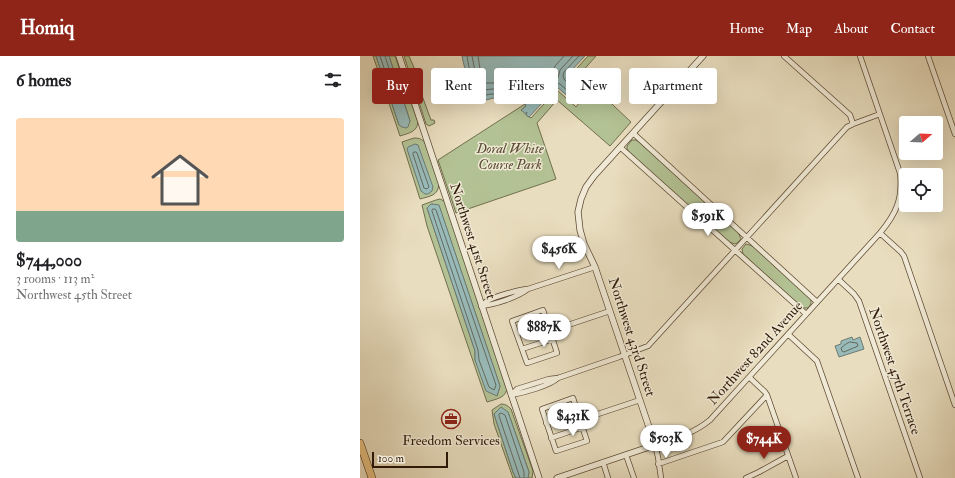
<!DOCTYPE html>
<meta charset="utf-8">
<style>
body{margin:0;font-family:"IM FELL Double Pica",serif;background:#f6f6f6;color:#202124;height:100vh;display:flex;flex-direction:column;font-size:15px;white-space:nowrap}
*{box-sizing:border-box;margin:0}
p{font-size:13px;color:#757577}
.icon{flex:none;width:22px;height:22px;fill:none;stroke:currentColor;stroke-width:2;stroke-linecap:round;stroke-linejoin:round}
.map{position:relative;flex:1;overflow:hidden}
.sheet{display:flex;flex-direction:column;background:#fff;width:360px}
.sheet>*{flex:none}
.banner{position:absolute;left:12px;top:12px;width:380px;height:36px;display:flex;gap:8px}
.needle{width:26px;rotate:71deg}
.tools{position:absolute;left:539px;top:60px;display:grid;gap:8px}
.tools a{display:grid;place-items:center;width:44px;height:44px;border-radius:4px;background:#fff;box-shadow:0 4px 16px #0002;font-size:20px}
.scale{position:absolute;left:12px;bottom:10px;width:76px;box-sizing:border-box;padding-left:4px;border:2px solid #301a08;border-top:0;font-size:11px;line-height:14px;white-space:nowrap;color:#301a08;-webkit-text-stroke:3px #f0e9d5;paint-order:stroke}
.price{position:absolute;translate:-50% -34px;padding:0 9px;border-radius:14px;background:#fff;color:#222;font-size:13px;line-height:26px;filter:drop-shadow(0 1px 2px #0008)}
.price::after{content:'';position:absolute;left:50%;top:24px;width:12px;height:9px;margin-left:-6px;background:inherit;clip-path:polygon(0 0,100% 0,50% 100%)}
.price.current{background:#8f2418;color:#fff}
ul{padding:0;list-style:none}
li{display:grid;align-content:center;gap:8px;height:212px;padding:0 16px}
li+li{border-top:1px solid #e0e0e0}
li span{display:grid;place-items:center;height:124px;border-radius:4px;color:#555}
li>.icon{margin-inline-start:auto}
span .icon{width:72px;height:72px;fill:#fffc;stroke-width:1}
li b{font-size:17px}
h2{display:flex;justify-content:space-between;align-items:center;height:48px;padding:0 16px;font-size:17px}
.chip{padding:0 14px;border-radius:4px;background:#fff;box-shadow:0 4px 16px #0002;font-size:14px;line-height:36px}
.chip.current{background:#8f2418;color:#fff}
header{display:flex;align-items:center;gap:24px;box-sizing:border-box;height:56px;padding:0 20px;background:#8f2418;color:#fff}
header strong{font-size:19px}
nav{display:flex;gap:22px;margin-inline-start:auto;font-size:14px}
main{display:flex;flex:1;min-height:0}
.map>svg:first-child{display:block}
</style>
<header>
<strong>Homiq</strong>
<nav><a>Home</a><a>Map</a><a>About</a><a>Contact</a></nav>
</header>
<main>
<section class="sheet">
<h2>6 homes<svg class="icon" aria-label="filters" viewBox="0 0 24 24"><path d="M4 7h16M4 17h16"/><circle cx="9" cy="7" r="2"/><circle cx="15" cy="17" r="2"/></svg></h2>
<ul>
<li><span style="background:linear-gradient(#ffd9b3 75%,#7fa58c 0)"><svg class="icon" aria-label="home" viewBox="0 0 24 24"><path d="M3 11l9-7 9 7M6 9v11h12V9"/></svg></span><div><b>$744,000</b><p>3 rooms · 113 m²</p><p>Northwest 45th Street</p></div></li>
</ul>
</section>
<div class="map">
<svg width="595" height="422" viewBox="0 0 595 422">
<rect width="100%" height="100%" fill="#e8ddbe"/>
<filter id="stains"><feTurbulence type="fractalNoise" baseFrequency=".005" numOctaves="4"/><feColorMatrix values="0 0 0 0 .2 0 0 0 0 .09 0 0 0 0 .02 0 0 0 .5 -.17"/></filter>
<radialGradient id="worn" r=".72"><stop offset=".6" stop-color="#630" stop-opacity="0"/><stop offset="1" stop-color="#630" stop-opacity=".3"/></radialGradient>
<path fill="#b3c294" stroke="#726e4e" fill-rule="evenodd" d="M 13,0 L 16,0 L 39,69 L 50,65 L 29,0 L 35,0 L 58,66 C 57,76 49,77 40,80 Z
M 44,0 L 49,0 L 55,14 L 60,34 L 71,64 L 74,64 L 75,67 L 69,70 L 66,68 Z
M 228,0 L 236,0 L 220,18 L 271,66 L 250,90 L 197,44 L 177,67 L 196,123 L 96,157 L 78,104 L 165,48 L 166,50 L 161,54 L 167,56 L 166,59 L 171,62 L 197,34 L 216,51 L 228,36 L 210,20 Z
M 54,82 C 60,82 62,83 65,87 L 79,128 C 78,140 70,140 60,143 L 42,86 Z
M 272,84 L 276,84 L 279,86 L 378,176 L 381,183 L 377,187 L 375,188 L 369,186 L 270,97 L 267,93 L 267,90 Z
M 80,143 L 84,145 L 86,149 L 147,331 C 147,342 136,343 127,346 L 67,170 L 62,149 L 76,144 ZM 72,148 L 79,150 L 140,330 L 137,340 L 115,304 L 115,295 L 67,152 Z
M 386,188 L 393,190 L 450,242 C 452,247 451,248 448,252 L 442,252 L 383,198 L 382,193 Z
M 141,348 C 146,348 148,350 151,353 L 173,415 L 172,422 L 168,422 L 169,416 L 148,356 L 134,358 L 153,416 L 156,422 L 153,422 L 134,368 L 132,354 Z"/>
<path fill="#98bab8" stroke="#6e7a72" d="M 16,0 L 29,0 L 50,65 L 48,71 L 46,72 L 42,71 L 39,69 Z
M 102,0 L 225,0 L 207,19 L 225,37 L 216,47 L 197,31 L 169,61 L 166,59 L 167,56 L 166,58 L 161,54 L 166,50 L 165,48 L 170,44 L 164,38 L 156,43 L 148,45 L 133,42 L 126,44 L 118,42 C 109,29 105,15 102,0 Z
M 55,88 L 58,89 L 73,131 L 72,135 L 68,138 L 65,138 L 61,135 L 47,93 L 48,91 Z
M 71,148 L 79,149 L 140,330 L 137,340 L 126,335 L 115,304 L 115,295 L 67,152 Z
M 492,281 L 493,284 L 500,281 L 504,293 L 479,301 L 475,290 L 481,288 L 481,285 Z
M 141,351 L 148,356 L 169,416 L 168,422 L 156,422 L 153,416 L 134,358 Z"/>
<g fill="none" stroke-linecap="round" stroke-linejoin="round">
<path stroke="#646a60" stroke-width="1" d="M 20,0 L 35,45 L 37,46 L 39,44 L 25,0
M 107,0 C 109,13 112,28 120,39 C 126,40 127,38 133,38 C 139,37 145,41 152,40 C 156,39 160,35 164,34 C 169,34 173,42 174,46 L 175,47 L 193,29 L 196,27 L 200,28 L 215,41 L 217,40 L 219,38 L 204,23 L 203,19 L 204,16 L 219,0
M 112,0 L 115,15 L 123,34 C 127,34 129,33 133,33 C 139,33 146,37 152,35 C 157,33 161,28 167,30 C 171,31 174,36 177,38 L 190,24 L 198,22 L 200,14 L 213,0
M 118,0 L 120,13 L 126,27 C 129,27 133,27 136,27 C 140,28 144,29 148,29 C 152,29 154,26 157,25 C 166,21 171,26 178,29 L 187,20 L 192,17 L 195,10 L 204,0
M 54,96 L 56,96 L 57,97 L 69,131 L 67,133 L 64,132 L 53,98 Z
M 73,153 L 75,153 L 76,154 L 136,329 L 135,332 L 134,334 L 129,331 L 119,304 L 118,294 L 72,155 Z
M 490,286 L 497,287 L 498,290 L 484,296 L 482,295 L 481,292 L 486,288 Z
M 160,422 L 139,360 L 139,358 L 141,357 L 145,359 L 164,416 L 164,422"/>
<g stroke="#5e4b36" stroke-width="6">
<path id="minor" d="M 424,0 L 490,59 L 493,68
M 568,0 L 595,78
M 273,77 L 457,246
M 260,91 L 446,258
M 520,177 L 541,196 L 544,200 L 595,349
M 478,223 L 494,238 L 499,245 L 560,422
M 122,249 C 124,248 125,246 127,245 C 133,241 161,233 168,233
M 121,250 C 134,249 158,241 168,233 L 235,211
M 190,275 L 183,254 L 152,265 L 167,307 L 197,297 L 190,275 L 250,255
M 157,278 L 188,268
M 428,278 L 457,305 L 498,422
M 162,293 L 193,283
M 389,321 L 405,336 L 407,339 L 436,422
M 151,339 L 157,333 L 189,323 L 198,322 L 259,301 L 288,290 L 487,71 L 493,68 L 520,58
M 151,339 C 163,337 189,330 198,322
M 220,364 L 213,342 L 182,353 L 196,395 L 227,385 L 220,364 L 280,344
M 186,367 L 217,356
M 191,382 L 223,371
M 266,399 L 274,422
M 243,406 L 248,422
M 298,408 L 363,386 L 407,339
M 301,422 L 298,401 L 295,389 C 314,383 333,378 350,364 L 520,177 C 536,158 543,143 540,117 L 500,0
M 386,422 L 399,416 L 428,400"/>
</g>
<g stroke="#5e4b36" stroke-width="7">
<path id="tertiary" d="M 39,0 L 179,422
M 197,422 L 295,389 L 235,211 L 224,188 L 220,174 L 218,156 L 221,143 L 226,131 L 234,120 L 343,0"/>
</g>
<g stroke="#301a08" stroke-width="8">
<path id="primary" d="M 0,387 L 12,422"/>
</g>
<use href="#minor" stroke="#f0e9d5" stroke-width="4.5"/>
<use href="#tertiary" stroke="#f0e9d5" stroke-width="5.5"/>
<use href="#primary" stroke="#e4be7f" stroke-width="7"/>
</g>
<defs>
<g id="office-ring" transform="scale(1)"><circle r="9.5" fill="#f0e9d5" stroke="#8f2418" stroke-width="1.5"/><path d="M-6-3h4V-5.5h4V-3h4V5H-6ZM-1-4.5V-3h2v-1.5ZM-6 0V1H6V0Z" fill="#8f2418"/></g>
</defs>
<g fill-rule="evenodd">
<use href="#office-ring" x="91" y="363"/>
</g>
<g text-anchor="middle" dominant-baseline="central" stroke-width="3" stroke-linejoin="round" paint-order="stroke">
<g font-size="14" font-style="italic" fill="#574c32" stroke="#f0e9d5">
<text x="150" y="92">Doral White<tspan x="150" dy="16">Course Park</tspan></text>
</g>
<g font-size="14" fill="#301a08" stroke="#f0e9d5">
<text transform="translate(113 185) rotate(72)">Northwest 41st Street</text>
<text transform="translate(272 281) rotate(72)">Northwest 43rd Street</text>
<text transform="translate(395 297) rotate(-48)">Northwest 82nd Avenue</text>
<text transform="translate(535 315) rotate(71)">Northwest 47th Terrace</text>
</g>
<g font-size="14" fill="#301a08" stroke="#f0e9d5">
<text x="91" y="384">Freedom Services</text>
</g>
</g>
<rect width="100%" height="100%" filter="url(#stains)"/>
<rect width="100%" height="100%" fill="url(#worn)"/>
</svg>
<div class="tools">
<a><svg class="needle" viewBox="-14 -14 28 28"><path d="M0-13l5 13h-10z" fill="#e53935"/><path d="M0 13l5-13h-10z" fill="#757577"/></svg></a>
<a><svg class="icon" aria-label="locate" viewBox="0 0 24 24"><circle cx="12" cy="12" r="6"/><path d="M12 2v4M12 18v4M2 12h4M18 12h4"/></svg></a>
</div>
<div class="scale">100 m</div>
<b class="price" style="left:348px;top:181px">$591K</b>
<b class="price" style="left:199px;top:214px">$456K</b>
<b class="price" style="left:184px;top:292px">$887K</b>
<b class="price" style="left:213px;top:381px">$431K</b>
<b class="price" style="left:306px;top:403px">$503K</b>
<b class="price current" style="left:404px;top:404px">$744K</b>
<div class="banner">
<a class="chip current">Buy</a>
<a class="chip">Rent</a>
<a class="chip">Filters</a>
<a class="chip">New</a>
<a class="chip">Apartment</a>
</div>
</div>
</main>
